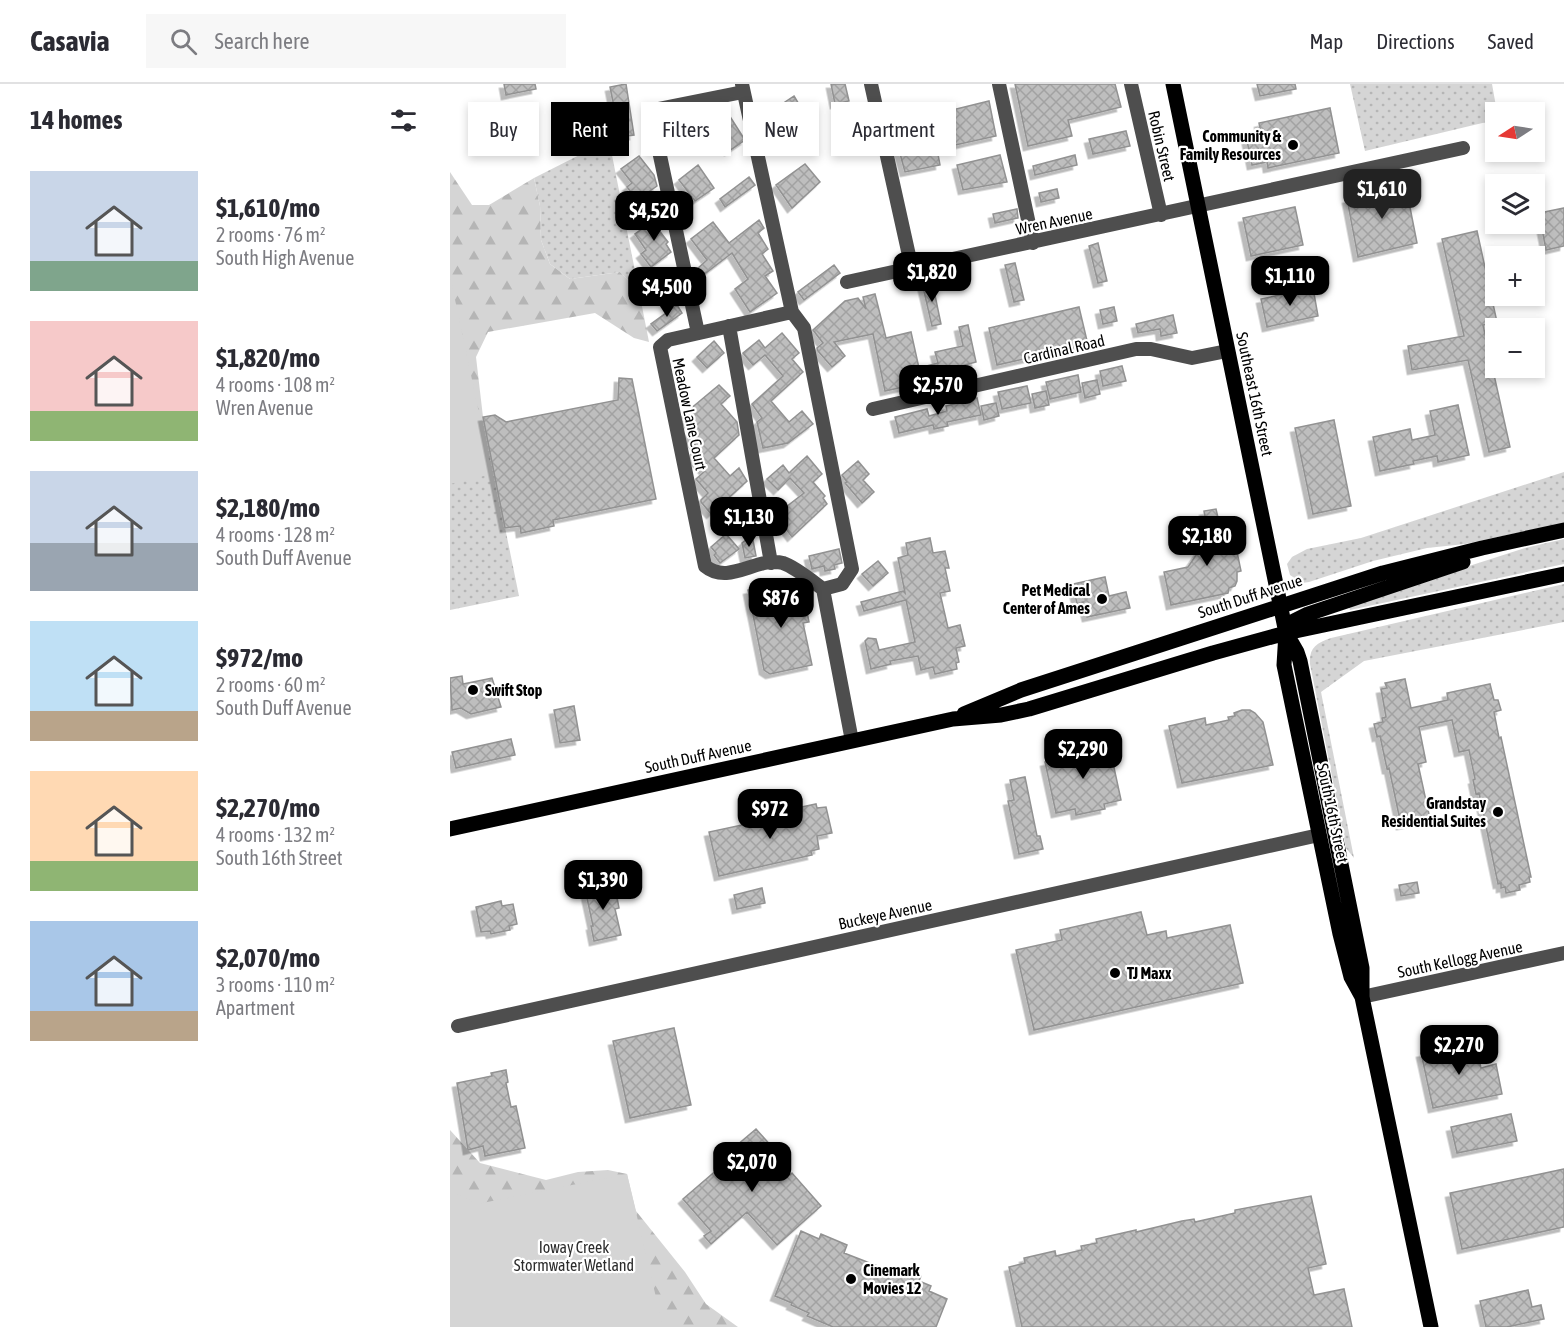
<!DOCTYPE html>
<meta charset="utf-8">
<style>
body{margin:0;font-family:"Asap Condensed",sans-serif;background:#f7f7f7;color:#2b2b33;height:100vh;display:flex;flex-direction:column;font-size:22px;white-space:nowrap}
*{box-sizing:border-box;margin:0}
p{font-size:20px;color:#7c7c81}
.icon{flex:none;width:33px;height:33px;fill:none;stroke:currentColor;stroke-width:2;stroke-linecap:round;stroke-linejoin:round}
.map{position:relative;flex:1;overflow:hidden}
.drawer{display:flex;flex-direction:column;background:#fff;width:450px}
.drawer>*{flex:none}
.hud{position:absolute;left:18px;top:18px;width:570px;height:54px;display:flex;gap:12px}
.needle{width:39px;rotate:258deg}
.buttons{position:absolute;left:1035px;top:18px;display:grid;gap:12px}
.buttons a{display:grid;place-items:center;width:60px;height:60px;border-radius:0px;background:#fff;box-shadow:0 3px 9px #0003;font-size:30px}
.price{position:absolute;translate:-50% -51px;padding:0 14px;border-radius:12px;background:#000;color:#fff;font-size:20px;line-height:39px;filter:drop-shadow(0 2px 3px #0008)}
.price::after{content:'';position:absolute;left:50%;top:36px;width:18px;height:14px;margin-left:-9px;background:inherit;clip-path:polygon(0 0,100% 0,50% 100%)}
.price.on{background:#222;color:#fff}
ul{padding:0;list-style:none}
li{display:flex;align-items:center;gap:18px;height:150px;padding:0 30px}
li span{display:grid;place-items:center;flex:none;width:168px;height:120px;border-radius:0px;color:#555}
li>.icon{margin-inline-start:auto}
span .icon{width:72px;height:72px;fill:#fffc;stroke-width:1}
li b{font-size:26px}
h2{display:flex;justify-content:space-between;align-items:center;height:72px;padding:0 30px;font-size:26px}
.tag{padding:0 21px;border-radius:0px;background:#fff;box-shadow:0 3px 9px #0003;font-size:21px;line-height:54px}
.tag.on{background:#000;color:#fff}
header{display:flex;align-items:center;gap:36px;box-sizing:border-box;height:84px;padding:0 30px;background:#fff;border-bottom:2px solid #e1e1e2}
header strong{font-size:28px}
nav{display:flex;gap:33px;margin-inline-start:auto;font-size:21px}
.search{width:420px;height:54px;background:#f7f7f7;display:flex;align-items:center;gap:15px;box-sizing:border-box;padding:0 21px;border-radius:0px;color:#7c7c81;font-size:22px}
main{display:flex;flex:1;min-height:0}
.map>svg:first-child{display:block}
</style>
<header>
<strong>Casavia</strong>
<div class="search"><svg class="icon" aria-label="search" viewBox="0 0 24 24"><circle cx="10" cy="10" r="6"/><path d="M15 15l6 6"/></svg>Search here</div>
<nav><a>Map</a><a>Directions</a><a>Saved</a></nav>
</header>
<main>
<section class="drawer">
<h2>14 homes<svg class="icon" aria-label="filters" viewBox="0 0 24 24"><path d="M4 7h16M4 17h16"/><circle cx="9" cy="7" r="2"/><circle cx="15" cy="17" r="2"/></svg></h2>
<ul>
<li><span style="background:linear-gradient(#c9d6e8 75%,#7fa58c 0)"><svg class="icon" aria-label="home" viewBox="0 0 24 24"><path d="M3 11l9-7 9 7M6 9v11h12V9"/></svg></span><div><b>$1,610/mo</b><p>2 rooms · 76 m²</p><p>South High Avenue</p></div></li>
<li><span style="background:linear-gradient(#f6c9c9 75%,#8fb573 0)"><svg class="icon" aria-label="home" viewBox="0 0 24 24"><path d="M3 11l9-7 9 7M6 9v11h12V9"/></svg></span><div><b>$1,820/mo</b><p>4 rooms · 108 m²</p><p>Wren Avenue</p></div></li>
<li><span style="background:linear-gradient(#c9d6e8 60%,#9aa5b1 0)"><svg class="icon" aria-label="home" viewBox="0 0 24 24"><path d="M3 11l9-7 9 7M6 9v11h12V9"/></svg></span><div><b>$2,180/mo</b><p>4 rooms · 128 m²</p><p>South Duff Avenue</p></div></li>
<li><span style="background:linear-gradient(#bfe0f5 75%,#b9a48a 0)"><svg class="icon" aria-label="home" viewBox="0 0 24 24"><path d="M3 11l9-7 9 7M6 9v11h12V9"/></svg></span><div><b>$972/mo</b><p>2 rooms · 60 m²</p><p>South Duff Avenue</p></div></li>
<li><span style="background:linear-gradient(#ffd9b3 75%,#8fb573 0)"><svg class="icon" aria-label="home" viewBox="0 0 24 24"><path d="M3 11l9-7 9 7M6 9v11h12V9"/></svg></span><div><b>$2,270/mo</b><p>4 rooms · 132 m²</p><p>South 16th Street</p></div></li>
<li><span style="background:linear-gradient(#a9c7e8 75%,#b9a48a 0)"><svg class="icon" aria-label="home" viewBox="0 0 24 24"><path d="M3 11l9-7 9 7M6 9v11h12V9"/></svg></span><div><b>$2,070/mo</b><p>3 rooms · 110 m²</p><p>Apartment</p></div></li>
</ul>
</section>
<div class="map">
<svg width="1114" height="1243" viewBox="0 0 1114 1243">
<defs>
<pattern id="grass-dots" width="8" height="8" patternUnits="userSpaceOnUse" patternTransform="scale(1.5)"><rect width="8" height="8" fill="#d5d5d5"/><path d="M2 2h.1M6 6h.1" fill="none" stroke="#b5b5b5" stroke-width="1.8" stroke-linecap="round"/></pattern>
<pattern id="forest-firs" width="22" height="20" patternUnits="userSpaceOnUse" patternTransform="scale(1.5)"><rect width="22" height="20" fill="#d5d5d5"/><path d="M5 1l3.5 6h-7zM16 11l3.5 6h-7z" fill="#b5b5b5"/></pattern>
<pattern id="building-cross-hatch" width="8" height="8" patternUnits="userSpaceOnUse" patternTransform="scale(1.5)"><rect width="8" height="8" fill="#bebebe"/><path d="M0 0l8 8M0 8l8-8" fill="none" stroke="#a2a2a2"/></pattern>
<filter id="shadow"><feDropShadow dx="-4.5" dy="4.5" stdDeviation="0" flood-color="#0004"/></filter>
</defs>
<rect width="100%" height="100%" fill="#fff"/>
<path fill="url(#grass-dots)" d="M 900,0 L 1042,0 L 1047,28 L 1045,36 L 915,67 Z
M 159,56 L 189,207 L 170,188 L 120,195 L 100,180 L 91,156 L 90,122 L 84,94 Z
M 39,365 L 69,512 L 0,526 L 0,397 Z
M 1114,388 L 1114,439 L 1015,460 L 977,464 L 923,477 L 859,498 L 852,499 L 840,491 L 837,480 L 842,473 L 857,465 L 911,454 Z
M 1114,455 L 1114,480 L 900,526 L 898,521 L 1075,464 Z
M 1114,500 L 1114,538 L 914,577 L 871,608 L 904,774 L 896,764 L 860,580 C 859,564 866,559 881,554 Z"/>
<path fill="url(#forest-firs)" d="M 0,88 L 22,121 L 39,121 L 84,94 L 90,122 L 91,156 L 100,180 L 120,195 L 170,188 L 189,207 L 199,258 L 184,254 L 145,229 L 38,248 L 26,273 L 33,333 L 39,365 L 0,397 Z
M 0,1046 L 30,1079 L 96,1096 L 128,1088 L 158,1086 L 177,1090 L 186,1127 L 235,1188 L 256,1220 L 288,1243 L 0,1243 Z"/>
<path fill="#d5d5d5" d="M 0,192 L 42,390 L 0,400 Z
M 177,1090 L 213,1243 L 0,1243 L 0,1106 L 27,1120 Z"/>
<path fill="url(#building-cross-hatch)" stroke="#929292" stroke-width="1.5" filter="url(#shadow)" d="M 54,0 L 85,0 L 86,5 L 56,11 Z
M 176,0 L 184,51 L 170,53 L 160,3 Z
M 381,0 L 395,0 L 399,17 L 385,20 Z
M 565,0 L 665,0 L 671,23 L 618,36 L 622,52 L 578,62 Z
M 807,0 L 845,0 L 846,5 L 810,12 Z
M 344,12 L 359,37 L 328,59 L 311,34 Z
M 539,17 L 546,52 L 487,65 L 490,81 L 455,88 L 446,55 L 505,41 L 502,26 Z
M 880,24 L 889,69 L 818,84 L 817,78 L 802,81 L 796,52 L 811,49 L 809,39 Z
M 279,31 L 295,56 L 279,67 L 262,44 Z
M 676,47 L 680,62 L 643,70 L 639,55 Z
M 550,71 L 557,98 L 513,106 L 507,81 Z
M 625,71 L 627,81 L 585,91 L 583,82 Z
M 189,72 L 204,91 L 207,102 L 187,116 L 177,103 L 182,99 L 171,85 Z
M 355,80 L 370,98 L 342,124 L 326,101 Z
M 248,81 L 264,104 L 245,117 L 229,96 Z
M 299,93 L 305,101 L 275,123 L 270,115 Z
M 955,98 L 967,159 L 908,173 L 897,115 L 931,108 L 930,104 Z
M 607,105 L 609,114 L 591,118 L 589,109 Z
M 845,123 L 853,161 L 801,172 L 793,134 Z
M 1114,124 L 1114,162 L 1096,166 L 1089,129 Z
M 567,125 L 568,134 L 545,139 L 543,130 Z
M 211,131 L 215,140 L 208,145 L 218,158 L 216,160 L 221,168 L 201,183 L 191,170 L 196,166 L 185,150 Z
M 309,136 L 314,144 L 308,149 L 318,165 L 312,170 L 323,187 L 315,192 L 327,209 L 300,228 L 285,205 L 298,195 L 282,169 L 252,192 L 247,185 L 257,176 L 241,155 L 263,138 L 279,159 Z
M 1027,147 L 1047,238 L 1033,241 L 1060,363 L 1039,368 L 1018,276 L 962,286 L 958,262 L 1014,252 L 992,155 Z
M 648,159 L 657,197 L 648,199 L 639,162 Z
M 565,179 L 574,216 L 564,218 L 555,181 Z
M 384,181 L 390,189 L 354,216 L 348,208 Z
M 482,197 L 491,240 L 482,242 L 472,199 Z
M 863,204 L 868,232 L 817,243 L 811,215 Z
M 425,210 L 436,254 L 461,248 L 469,284 L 488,279 L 485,268 L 513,262 L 509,243 L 518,241 L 526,278 L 471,293 L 472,299 L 435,307 L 423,250 L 384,258 L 395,272 L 382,283 L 368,267 L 367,264 L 373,259 L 363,246 L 395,217 L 408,214 L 416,225 L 413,213 Z
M 227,221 L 232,229 L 207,247 L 201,240 Z
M 629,223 L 638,261 L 547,281 L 539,244 Z
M 664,223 L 667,237 L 653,240 L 650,226 Z
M 723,231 L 727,249 L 711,252 L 710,245 L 688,249 L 686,240 Z
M 332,249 L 349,269 L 342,275 L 353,288 L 321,317 L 339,338 L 352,327 L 363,340 L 338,359 L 313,364 L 307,338 L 312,334 L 302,320 L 333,292 L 315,271 L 303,281 L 293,269 L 309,256 L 315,264 Z
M 264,257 L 274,269 L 257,284 L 247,273 Z
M 672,282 L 676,297 L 653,302 L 650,287 Z
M 628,291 L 631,308 L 600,315 L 596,298 Z
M 169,294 L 182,295 L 206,415 L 103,436 L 104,442 L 71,449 L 70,442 L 55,444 L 33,333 L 45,331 L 56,338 L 168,316 Z
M 647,296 L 650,310 L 635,314 L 632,299 Z
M 269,301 L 280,312 L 271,320 L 287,338 L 289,351 L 264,374 L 280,392 L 289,384 L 297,397 L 261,430 L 251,418 L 251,416 L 258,409 L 246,395 L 255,387 L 242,372 L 241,370 L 248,364 L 237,352 L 243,344 L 233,331 Z
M 577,302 L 581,319 L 552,325 L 548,308 Z
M 596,307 L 599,321 L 585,324 L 582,310 Z
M 527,314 L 531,331 L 497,338 L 498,342 L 484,345 L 483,341 L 449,349 L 445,333 L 477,325 L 479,332 L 497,327 L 496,322 Z
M 546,319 L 549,332 L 534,336 L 531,322 Z
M 1008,321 L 1019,371 L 988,378 L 987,372 L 963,377 L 964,380 L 930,387 L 923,353 L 960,345 L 962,356 L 985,351 L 980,327 Z
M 884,336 L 901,422 L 863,430 L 845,344 Z
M 357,372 L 372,390 L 363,398 L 375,412 L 373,414 L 377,420 L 342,453 L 330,437 L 332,436 L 327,430 L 354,409 L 340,394 L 328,406 L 317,395 L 333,381 L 339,389 Z
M 408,377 L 419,390 L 413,396 L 424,408 L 412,419 L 395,399 L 397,398 L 392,391 Z
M 766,425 L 771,447 L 782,444 L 791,487 L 787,488 L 787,497 L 785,502 L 779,504 L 778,509 L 721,521 L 714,488 L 738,483 L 755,458 L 754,450 L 758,450 L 754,427 Z
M 276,450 L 289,465 L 270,479 L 264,471 L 266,469 L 261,463 Z
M 302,451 L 306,472 L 295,474 L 292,459 Z
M 480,454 L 483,469 L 495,467 L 499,484 L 495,484 L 500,507 L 490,509 L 498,544 L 510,541 L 515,562 L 506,564 L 509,578 L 506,579 L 507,585 L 485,590 L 483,583 L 471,586 L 468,572 L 440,577 L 441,580 L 421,585 L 415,557 L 418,554 L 426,555 L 429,566 L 465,558 L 456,516 L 414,527 L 411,518 L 453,507 L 455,509 L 448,474 L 458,471 L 456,459 Z
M 389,465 L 392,479 L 384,481 L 385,485 L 375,487 L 374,482 L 362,485 L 359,472 Z
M 428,477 L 438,489 L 423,502 L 412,490 Z
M 655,493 L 659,512 L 676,508 L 680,524 L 637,533 L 633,518 L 627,520 L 623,500 Z
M 324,501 L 326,514 L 353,508 L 359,538 L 353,539 L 362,581 L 320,590 L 314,586 L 298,506 Z
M 12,592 L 13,600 L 42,594 L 51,623 L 21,630 L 11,624 L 2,626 L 0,594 Z
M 955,595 L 961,624 L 998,616 L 997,609 L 1040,600 L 1044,616 L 1048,616 L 1051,626 L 1044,628 L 1049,654 L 1051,653 L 1081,793 L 1079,793 L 1080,798 L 1069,801 L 1070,806 L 1056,809 L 1055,803 L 1051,804 L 1051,799 L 1048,800 L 1029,709 L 1026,710 L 1023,696 L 1025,695 L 1019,666 L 1009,668 L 1002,636 L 969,643 L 976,678 L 968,680 L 980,735 L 951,741 L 939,684 L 937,685 L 930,652 L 927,653 L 924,640 L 933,638 L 932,634 L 936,633 L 931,605 L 937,604 L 935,599 Z
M 124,622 L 130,656 L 110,659 L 104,626 Z
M 792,626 L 800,626 L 805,629 L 813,638 L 823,681 L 732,699 L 719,642 L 755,634 L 756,641 L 779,636 L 778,633 L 785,632 L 784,629 Z
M 61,655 L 65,671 L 6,684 L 2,668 Z
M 644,659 L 646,668 L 660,665 L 671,716 L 654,720 L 655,725 L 626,731 L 625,725 L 606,729 L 595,678 L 615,673 L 614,666 Z
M 575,693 L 587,752 L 590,752 L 593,765 L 569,770 L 558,717 L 564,716 L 560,696 Z
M 366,720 L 367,724 L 376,723 L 382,749 L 367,752 L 369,765 L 361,767 L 362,771 L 269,792 L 259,748 L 329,733 L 328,728 Z
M 967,798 L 969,809 L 951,812 L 949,801 Z
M 160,799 L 161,804 L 165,803 L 169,824 L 165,825 L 171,851 L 144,857 L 141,842 L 143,842 L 135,805 Z
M 312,804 L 315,819 L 287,825 L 284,811 Z
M 51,817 L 52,822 L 63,820 L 67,840 L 59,842 L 60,846 L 41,850 L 40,847 L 31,848 L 26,823 Z
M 691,828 L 697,851 L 716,847 L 717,854 L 780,841 L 793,899 L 584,946 L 566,866 L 612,856 L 610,846 Z
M 224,944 L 241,1021 L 180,1034 L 163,957 Z
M 1008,961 L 1009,967 L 1026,963 L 1031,984 L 1046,980 L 1052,1010 L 983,1024 L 971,969 Z
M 56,986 L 58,998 L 56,999 L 61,1023 L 66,1022 L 75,1064 L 35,1072 L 33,1062 L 18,1066 L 7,999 L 42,992 L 41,989 Z
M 1061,1030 L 1067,1057 L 1007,1069 L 1001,1043 Z
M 306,1045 L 323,1064 L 320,1068 L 340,1091 L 342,1089 L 371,1122 L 327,1161 L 297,1128 L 261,1160 L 254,1152 L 261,1147 L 233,1115 L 290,1066 L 286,1062 Z
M 1114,1085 L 1114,1143 L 1012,1165 L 1000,1109 Z
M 861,1112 L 876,1180 L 858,1184 L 864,1211 L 894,1205 L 902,1243 L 572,1243 L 559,1183 L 575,1179 L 574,1174 L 605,1167 L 606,1172 L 632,1166 L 631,1162 L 647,1159 L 646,1155 L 686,1146 L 686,1148 L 732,1137 L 744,1135 L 745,1138 L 785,1129 L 785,1126 Z
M 351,1147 L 369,1155 L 371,1150 L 397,1161 L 394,1169 L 443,1188 L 446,1182 L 471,1192 L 469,1197 L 481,1202 L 479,1207 L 497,1215 L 486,1243 L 383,1243 L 357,1232 L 359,1229 L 341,1221 L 342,1219 L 325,1212 Z
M 1078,1206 L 1082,1223 L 1091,1221 L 1094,1235 L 1057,1243 L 1036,1243 L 1030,1217 Z"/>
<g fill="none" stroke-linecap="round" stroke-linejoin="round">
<path stroke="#4e4e4e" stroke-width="14" d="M 292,0 L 342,228 L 354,244 L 402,485 L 392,500 L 373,505 C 362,497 345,483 333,479 C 307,472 279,502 255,482 L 210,263 L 218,256 L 342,228
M 421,0 L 462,185
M 549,0 L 583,159
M 681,0 L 711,131
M 397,198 L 1013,64
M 279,242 L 321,479
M 248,249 L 203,39 L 208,25 L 293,8
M 423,325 L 686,265 L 701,265 L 742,274 L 777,267
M 373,505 L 402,657
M 912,913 L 1114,869
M 8,942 L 869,751"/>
<path stroke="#000" stroke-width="15" d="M 723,0 L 836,549 L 834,581 L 890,850 L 901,893 L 912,913
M 836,549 L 847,568 L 850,577 L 912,884 L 912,913 L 981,1243
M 836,549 L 844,537 L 858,530 L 1013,478
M 514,630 L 571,606 L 933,489 L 1032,464 L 1114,446
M 0,745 L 503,635 L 551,631 L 579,625 L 763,569 L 836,549 L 1114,490"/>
</g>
<g fill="#000" stroke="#fff" stroke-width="2">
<circle cx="843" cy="61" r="6"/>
<circle cx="652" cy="515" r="6"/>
<circle cx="23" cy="606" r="6"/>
<circle cx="1048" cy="728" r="6"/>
<circle cx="665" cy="889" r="6"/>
<circle cx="401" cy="1195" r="6"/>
</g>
<g text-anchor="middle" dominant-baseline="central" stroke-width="4.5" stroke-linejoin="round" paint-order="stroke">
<g font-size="16" font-weight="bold" fill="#000" stroke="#fff" text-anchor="end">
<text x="831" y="52">Community &amp;<tspan x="831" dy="18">Family Resources</tspan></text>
<text x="640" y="506">Pet Medical<tspan x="640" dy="18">Center of Ames</tspan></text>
<text x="35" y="606" text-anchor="start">Swift Stop</text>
<text x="1036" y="719">Grandstay<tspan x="1036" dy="18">Residential Suites</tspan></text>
<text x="677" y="889" text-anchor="start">TJ Maxx</text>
<text x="413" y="1186" text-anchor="start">Cinemark<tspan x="413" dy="18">Movies 12</tspan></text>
</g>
<g font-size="16" fill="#000" stroke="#fff">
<text transform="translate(712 62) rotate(77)">Robin Street</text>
<text transform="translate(604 137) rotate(-12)">Wren Avenue</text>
<text transform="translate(614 265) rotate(-13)">Cardinal Road</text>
<text transform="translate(805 310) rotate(78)">Southeast 16th Street</text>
<text transform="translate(240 330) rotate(78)">Meadow Lane Court</text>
<text transform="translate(800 512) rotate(-18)">South Duff Avenue</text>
<text transform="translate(248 672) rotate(-12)">South Duff Avenue</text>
<text transform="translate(883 729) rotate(78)">South 16th Street</text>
<text transform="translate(435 830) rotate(-12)">Buckeye Avenue</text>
<text transform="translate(1010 875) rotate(-12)">South Kellogg Avenue</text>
</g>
<g font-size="16" fill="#2c2c2c" stroke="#fff">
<text x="124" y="1163">Ioway Creek<tspan x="124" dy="18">Stormwater Wetland</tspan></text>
</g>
</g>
</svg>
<div class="buttons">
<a><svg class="needle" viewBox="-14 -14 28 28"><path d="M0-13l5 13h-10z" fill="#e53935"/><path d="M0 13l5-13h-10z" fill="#7c7c81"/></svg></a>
<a><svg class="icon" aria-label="layers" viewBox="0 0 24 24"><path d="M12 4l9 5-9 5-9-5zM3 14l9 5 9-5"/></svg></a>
<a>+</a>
<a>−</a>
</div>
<b class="price on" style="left:932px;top:136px">$1,610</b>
<b class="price" style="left:204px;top:158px">$4,520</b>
<b class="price" style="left:482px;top:219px">$1,820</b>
<b class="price" style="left:840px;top:223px">$1,110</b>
<b class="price" style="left:217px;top:234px">$4,500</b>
<b class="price" style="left:488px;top:332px">$2,570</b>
<b class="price" style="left:299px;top:464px">$1,130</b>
<b class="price" style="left:757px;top:483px">$2,180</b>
<b class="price" style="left:331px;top:545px">$876</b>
<b class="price" style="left:633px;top:696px">$2,290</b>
<b class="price" style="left:320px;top:756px">$972</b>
<b class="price" style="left:153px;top:827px">$1,390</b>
<b class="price" style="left:1009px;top:992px">$2,270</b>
<b class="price" style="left:302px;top:1109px">$2,070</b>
<div class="hud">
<a class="tag">Buy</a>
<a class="tag on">Rent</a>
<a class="tag">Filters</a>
<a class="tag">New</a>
<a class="tag">Apartment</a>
</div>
</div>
</main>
